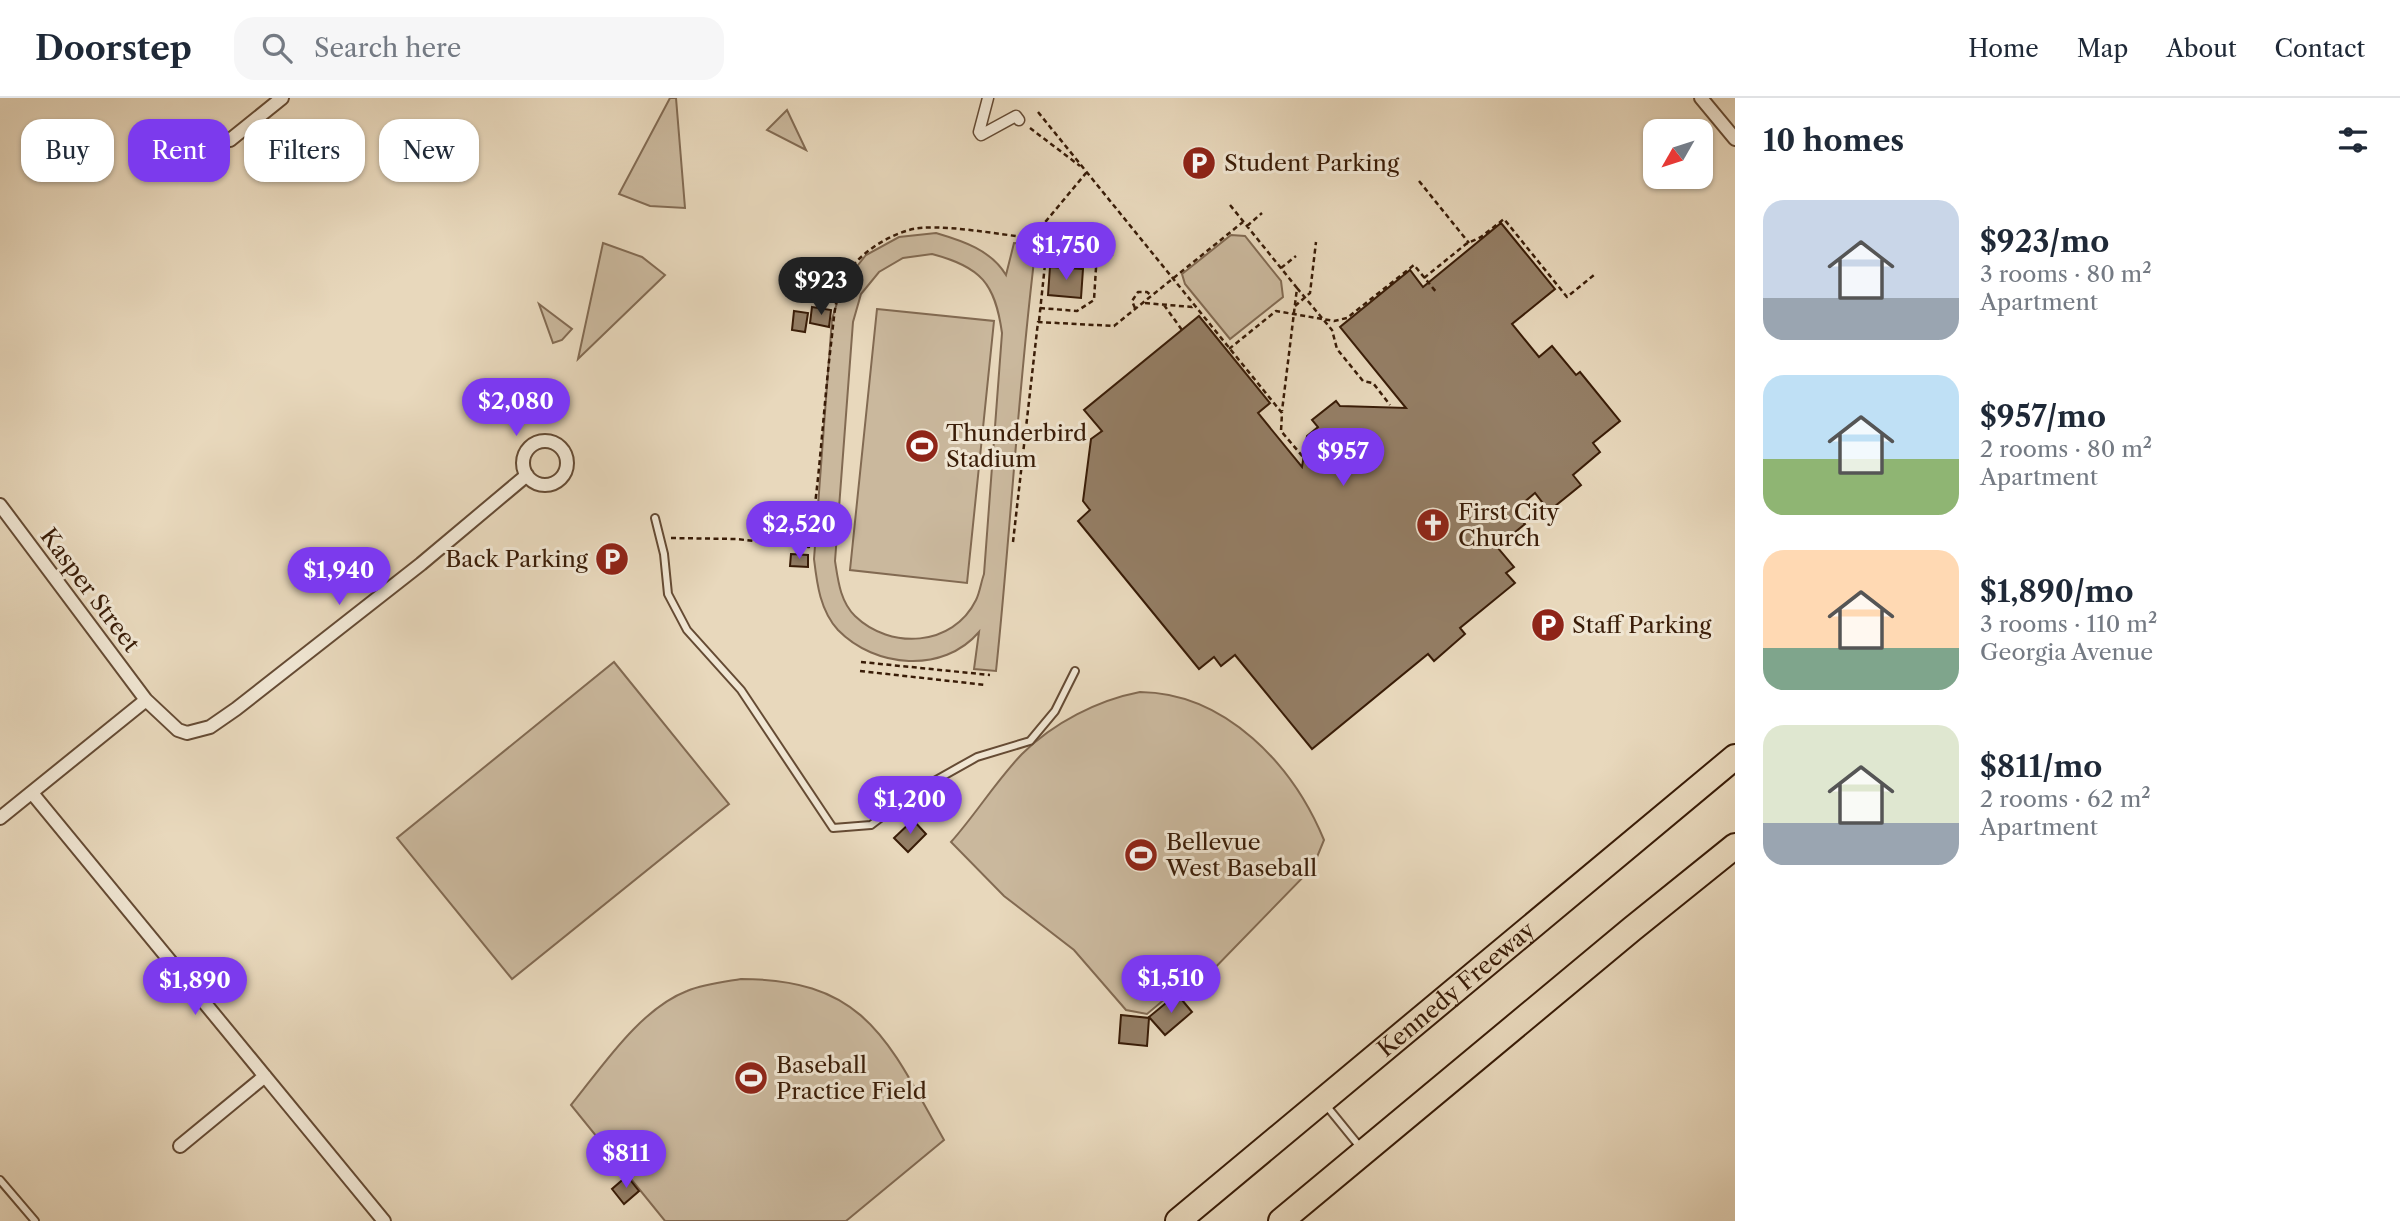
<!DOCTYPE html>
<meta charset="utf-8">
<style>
body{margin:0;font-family:"Libre Caslon Text",serif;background:#f6f6f7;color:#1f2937;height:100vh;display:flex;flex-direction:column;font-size:26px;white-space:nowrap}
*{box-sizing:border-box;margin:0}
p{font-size:23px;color:#747a83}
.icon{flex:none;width:38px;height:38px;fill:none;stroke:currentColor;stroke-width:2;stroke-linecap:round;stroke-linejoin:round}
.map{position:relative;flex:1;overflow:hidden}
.details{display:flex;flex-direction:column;background:#fff;width:665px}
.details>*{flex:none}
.banner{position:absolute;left:21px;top:21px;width:665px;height:63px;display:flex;gap:14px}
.needle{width:46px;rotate:231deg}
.tools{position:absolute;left:1643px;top:21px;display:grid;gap:14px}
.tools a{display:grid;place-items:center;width:70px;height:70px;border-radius:14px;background:#fff;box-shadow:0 2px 5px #0004;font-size:35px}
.price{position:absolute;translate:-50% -60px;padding:0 16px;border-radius:24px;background:#7c3aed;color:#fff;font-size:23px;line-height:46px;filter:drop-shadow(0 2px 4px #0008)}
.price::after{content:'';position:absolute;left:50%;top:42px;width:21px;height:16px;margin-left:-10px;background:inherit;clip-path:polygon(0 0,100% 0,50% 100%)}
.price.selected{background:#222;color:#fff}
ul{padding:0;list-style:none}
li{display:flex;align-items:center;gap:21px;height:175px;padding:0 28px}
li span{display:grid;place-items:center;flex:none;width:196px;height:140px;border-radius:21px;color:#555}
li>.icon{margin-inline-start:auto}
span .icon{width:84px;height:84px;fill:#fffc;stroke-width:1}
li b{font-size:30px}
h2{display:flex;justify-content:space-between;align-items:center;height:84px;padding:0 28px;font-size:30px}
.pill{padding:0 24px;border-radius:21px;background:#fff;box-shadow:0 2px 5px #0004;font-size:24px;line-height:63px}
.pill.selected{background:#7c3aed;color:#fff}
header{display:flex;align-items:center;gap:42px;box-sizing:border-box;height:98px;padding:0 35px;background:#fff;border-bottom:2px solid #e0e1e3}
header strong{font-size:33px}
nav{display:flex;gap:38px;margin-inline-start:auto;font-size:24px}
.search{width:490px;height:63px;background:#f6f6f7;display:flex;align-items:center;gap:18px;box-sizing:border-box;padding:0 24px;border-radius:21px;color:#747a83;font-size:26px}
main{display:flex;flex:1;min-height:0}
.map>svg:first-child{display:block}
</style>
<header>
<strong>Doorstep</strong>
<div class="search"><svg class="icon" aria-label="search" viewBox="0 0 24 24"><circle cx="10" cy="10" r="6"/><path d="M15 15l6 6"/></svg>Search here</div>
<nav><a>Home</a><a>Map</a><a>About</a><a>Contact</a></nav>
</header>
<main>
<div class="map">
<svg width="1735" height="1123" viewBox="0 0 1735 1123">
<rect width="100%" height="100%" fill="#e8d8bc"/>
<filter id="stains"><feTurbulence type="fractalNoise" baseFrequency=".00286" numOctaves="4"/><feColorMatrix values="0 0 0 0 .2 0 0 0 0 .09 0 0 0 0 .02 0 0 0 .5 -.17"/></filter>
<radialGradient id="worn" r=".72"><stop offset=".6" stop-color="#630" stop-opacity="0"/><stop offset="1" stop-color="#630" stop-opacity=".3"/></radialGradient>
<path fill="#cab89d" stroke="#826a52" stroke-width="2" fill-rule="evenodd" d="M 670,0 L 676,0 L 685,110 L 650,108 L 619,96 Z
M 787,12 L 806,52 L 767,32 Z
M 936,135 C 963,143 991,152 1006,177 L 1014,145 L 1036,147 C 1018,288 1011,431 996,573 L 974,571 L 979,534 C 943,576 875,570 838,532 C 820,512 817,486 814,461 L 832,221 L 843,186 L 866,157 L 899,139 ZM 932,156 C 981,169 995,185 1002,235 L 984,476 C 981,484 980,494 976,502 C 953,549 890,552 855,518 C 840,503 838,482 835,463 L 853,224 L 861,196 L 879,174 L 903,160 Z
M 1231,137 L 1245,138 L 1281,183 L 1283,199 L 1230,241 L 1185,186 L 1182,176 Z
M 603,145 L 642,159 L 665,177 L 578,261 Z
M 539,206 L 572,231 L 562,242 L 553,245 Z
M 877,211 L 994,223 L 967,485 L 850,472 Z
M 614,564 L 729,706 L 512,881 L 397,740 Z
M 1140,594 C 1226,595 1293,667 1324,742 L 1313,769 L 1204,881 L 1197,874 L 1147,916 L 1126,912 L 1074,852 L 1004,798 L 951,744 C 976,716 996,683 1022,656 C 1053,625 1098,602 1140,594 Z
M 741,881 C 867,881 889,945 944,1042 L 846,1123 L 665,1123 L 571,1007 C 602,969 640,911 687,893 C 704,886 723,884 741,881 Z"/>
<path fill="#947e65" stroke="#391c07" stroke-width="2" d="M 1501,125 L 1555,191 L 1512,226 L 1539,259 L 1552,248 L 1576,277 L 1580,274 L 1620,323 L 1593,345 L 1600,354 L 1573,377 L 1581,387 L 1549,413 L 1535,395 L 1514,413 L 1525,426 L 1497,449 L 1514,469 L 1506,475 L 1515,485 L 1460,530 L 1465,536 L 1434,563 L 1428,556 L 1312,651 L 1235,557 L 1221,568 L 1214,559 L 1199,571 L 1078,423 L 1090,412 L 1083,403 L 1091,341 L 1102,333 L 1084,312 L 1199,218 L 1270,305 L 1258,315 L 1302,369 L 1307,338 L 1318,329 L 1312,322 L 1336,303 L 1340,308 L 1406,310 L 1340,229 L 1410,172 L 1423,189 Z
M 1099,141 L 1112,157 L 1101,166 L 1088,150 Z
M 1050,169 L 1083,171 L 1081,200 L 1048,197 Z
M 812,209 L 831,212 L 829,229 L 810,225 Z
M 794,213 L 808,215 L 805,234 L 792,232 Z
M 791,456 L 808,457 L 808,469 L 790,468 Z
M 913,722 L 926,736 L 908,754 L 894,740 Z
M 1177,896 L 1192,914 L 1165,937 L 1149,919 Z
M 1121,917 L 1149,920 L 1147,948 L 1119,945 Z
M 627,1078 L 639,1093 L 624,1106 L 612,1091 Z"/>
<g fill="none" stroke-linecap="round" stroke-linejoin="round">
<g stroke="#654b34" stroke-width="10">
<path id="service" d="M 655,420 L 664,456 L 668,496 L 687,532 L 741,592 L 833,730 L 871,727 L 913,695 L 977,659 L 1030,643 L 1055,613 L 1075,573
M 1325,1006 L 1360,1049
M 0,1082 L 35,1123"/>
</g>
<g stroke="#654b34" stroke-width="13">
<path id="pedestrian" d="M 988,0 L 979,34 L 981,37 L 1016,18 L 1019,22"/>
</g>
<g stroke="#654b34" stroke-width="16">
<path id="minor" d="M 1701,0 L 1735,41
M 230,42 L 282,0
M523 365a22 22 0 1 1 44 0a22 22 0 1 1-44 0Z
M 0,407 L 146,602 L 178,632 L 187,635 L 210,629 L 236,611 L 421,466 L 527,377
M 32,695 L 384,1123
M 0,720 L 146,602
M 180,1048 L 265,978"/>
</g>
<g stroke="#391c07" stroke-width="28">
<g id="motorway">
<path id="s1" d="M 1178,1123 L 1735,659"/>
<path d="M 1281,1123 L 1632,831 L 1735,748"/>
</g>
</g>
<path stroke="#391c07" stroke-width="2.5" stroke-dasharray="5 3.5" stroke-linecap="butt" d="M 1038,14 L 1282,315 L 1281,333 L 1315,373
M 1030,30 L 1080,68
M 1419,83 L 1469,145
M 1230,107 L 1297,190 L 1282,313
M 1247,128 L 1262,115
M 1032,140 L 1039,142 L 1046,157 L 1039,223
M 1281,170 L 1296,158
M 1424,180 L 1466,146 L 1481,139 L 1504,121 L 1567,199 L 1594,177
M 1297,190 L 1332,232 L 1337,251 L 1363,283 L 1373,285 L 1390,307
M 1145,205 L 1192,209 L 1194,207
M 1164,207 L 1182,232
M 1295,208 L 1310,195 L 1316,144
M 1040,210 L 1077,213 L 1094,202 L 1096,170 L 1090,161 L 1046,157
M 1135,210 L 1132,203 L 1138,194 L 1147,194 L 1152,198
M 1229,251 L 1276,213 L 1334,223 L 1347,220 L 1414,167 L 1437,195
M 671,440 L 736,441 L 809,449 C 820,382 823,313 831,246 C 834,223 834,199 845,179 C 858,156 885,139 909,132 C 936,124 1001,137 1032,140 L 1086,75
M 1013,444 L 1038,224 L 1114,228 L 1243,124
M 861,564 L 990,577
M 860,573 L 986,587"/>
<use href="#service" stroke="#f0e6d3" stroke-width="6"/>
<use href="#pedestrian" stroke="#f0e6d3" stroke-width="10"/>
<use href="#minor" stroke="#f0e6d3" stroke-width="12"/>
<use href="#motorway" stroke="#e8d8bc" stroke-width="24"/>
</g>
<defs>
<g id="parking-disc" transform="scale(1.75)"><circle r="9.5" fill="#8f2418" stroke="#f0e6d3"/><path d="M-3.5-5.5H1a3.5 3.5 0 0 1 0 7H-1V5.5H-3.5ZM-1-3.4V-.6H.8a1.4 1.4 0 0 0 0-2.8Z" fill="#fff"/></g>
<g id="stadium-disc" transform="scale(1.75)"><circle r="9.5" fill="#8f2418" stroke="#f0e6d3"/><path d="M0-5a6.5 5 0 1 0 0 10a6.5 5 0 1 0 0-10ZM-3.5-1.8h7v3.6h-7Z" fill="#fff"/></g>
<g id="church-disc" transform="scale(1.75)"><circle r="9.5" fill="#8f2418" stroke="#f0e6d3"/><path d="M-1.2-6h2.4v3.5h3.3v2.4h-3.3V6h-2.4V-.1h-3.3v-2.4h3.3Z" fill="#fff"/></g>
</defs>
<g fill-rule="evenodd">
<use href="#parking-disc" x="1199" y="65"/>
<use href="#stadium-disc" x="922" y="348"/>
<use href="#church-disc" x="1433" y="427"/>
<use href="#parking-disc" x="612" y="461"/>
<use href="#parking-disc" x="1548" y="527"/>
<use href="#stadium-disc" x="1141" y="757"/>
<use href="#stadium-disc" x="751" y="980"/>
</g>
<g text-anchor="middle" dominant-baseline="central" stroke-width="6" stroke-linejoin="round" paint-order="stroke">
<g font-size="23" fill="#391c07" stroke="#f0e6d3" text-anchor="start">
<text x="1224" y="65">Student Parking</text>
<text x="946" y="335">Thunderbird<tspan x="946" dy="26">Stadium</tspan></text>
<text x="1458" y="414">First City<tspan x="1458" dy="26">Church</tspan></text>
<text x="588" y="461" text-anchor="end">Back Parking</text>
<text x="1572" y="527">Staff Parking</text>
<text x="1166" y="744">Bellevue<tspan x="1166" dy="26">West Baseball</tspan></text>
<text x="776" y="967">Baseball<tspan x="776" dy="26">Practice Field</tspan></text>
</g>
<g font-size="23" fill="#391c07" stroke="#f0e6d3">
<text transform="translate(90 492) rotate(53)">Kasper Street</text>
<text stroke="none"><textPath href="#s1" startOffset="362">Kennedy Freeway</textPath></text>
</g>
</g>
<rect width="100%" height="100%" filter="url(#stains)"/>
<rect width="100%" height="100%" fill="url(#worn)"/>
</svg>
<div class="tools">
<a><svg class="needle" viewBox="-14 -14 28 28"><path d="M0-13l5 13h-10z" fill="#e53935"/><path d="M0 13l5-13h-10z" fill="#747a83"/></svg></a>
</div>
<b class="price" style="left:1066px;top:184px">$1,750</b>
<b class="price selected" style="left:821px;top:219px">$923</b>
<b class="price" style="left:516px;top:340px">$2,080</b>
<b class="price" style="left:1343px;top:390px">$957</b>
<b class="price" style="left:799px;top:463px">$2,520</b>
<b class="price" style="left:339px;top:509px">$1,940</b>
<b class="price" style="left:910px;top:738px">$1,200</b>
<b class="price" style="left:1171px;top:917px">$1,510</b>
<b class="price" style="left:195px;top:919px">$1,890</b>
<b class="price" style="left:626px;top:1092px">$811</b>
<div class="banner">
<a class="pill">Buy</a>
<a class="pill selected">Rent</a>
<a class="pill">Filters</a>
<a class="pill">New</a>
</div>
</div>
<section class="details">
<h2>10 homes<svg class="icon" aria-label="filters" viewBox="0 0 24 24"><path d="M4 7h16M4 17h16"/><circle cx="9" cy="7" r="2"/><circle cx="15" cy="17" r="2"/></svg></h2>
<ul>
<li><span style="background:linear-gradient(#c9d6e8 70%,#9aa5b1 0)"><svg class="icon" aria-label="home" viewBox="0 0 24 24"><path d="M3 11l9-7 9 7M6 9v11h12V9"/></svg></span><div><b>$923/mo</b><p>3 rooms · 80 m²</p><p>Apartment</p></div></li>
<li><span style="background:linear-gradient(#bfe0f5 60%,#8fb573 0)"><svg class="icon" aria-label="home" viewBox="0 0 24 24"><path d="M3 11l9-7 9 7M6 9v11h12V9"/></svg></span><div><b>$957/mo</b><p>2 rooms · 80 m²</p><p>Apartment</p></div></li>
<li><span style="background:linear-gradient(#ffd9b3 70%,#7fa58c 0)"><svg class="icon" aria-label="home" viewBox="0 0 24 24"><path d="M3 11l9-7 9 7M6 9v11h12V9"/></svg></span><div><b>$1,890/mo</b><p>3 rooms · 110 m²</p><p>Georgia Avenue</p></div></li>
<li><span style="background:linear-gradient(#dfe7d0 70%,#9aa5b1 0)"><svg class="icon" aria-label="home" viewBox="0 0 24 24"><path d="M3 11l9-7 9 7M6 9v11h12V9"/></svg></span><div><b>$811/mo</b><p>2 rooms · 62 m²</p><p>Apartment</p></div></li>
</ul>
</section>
</main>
